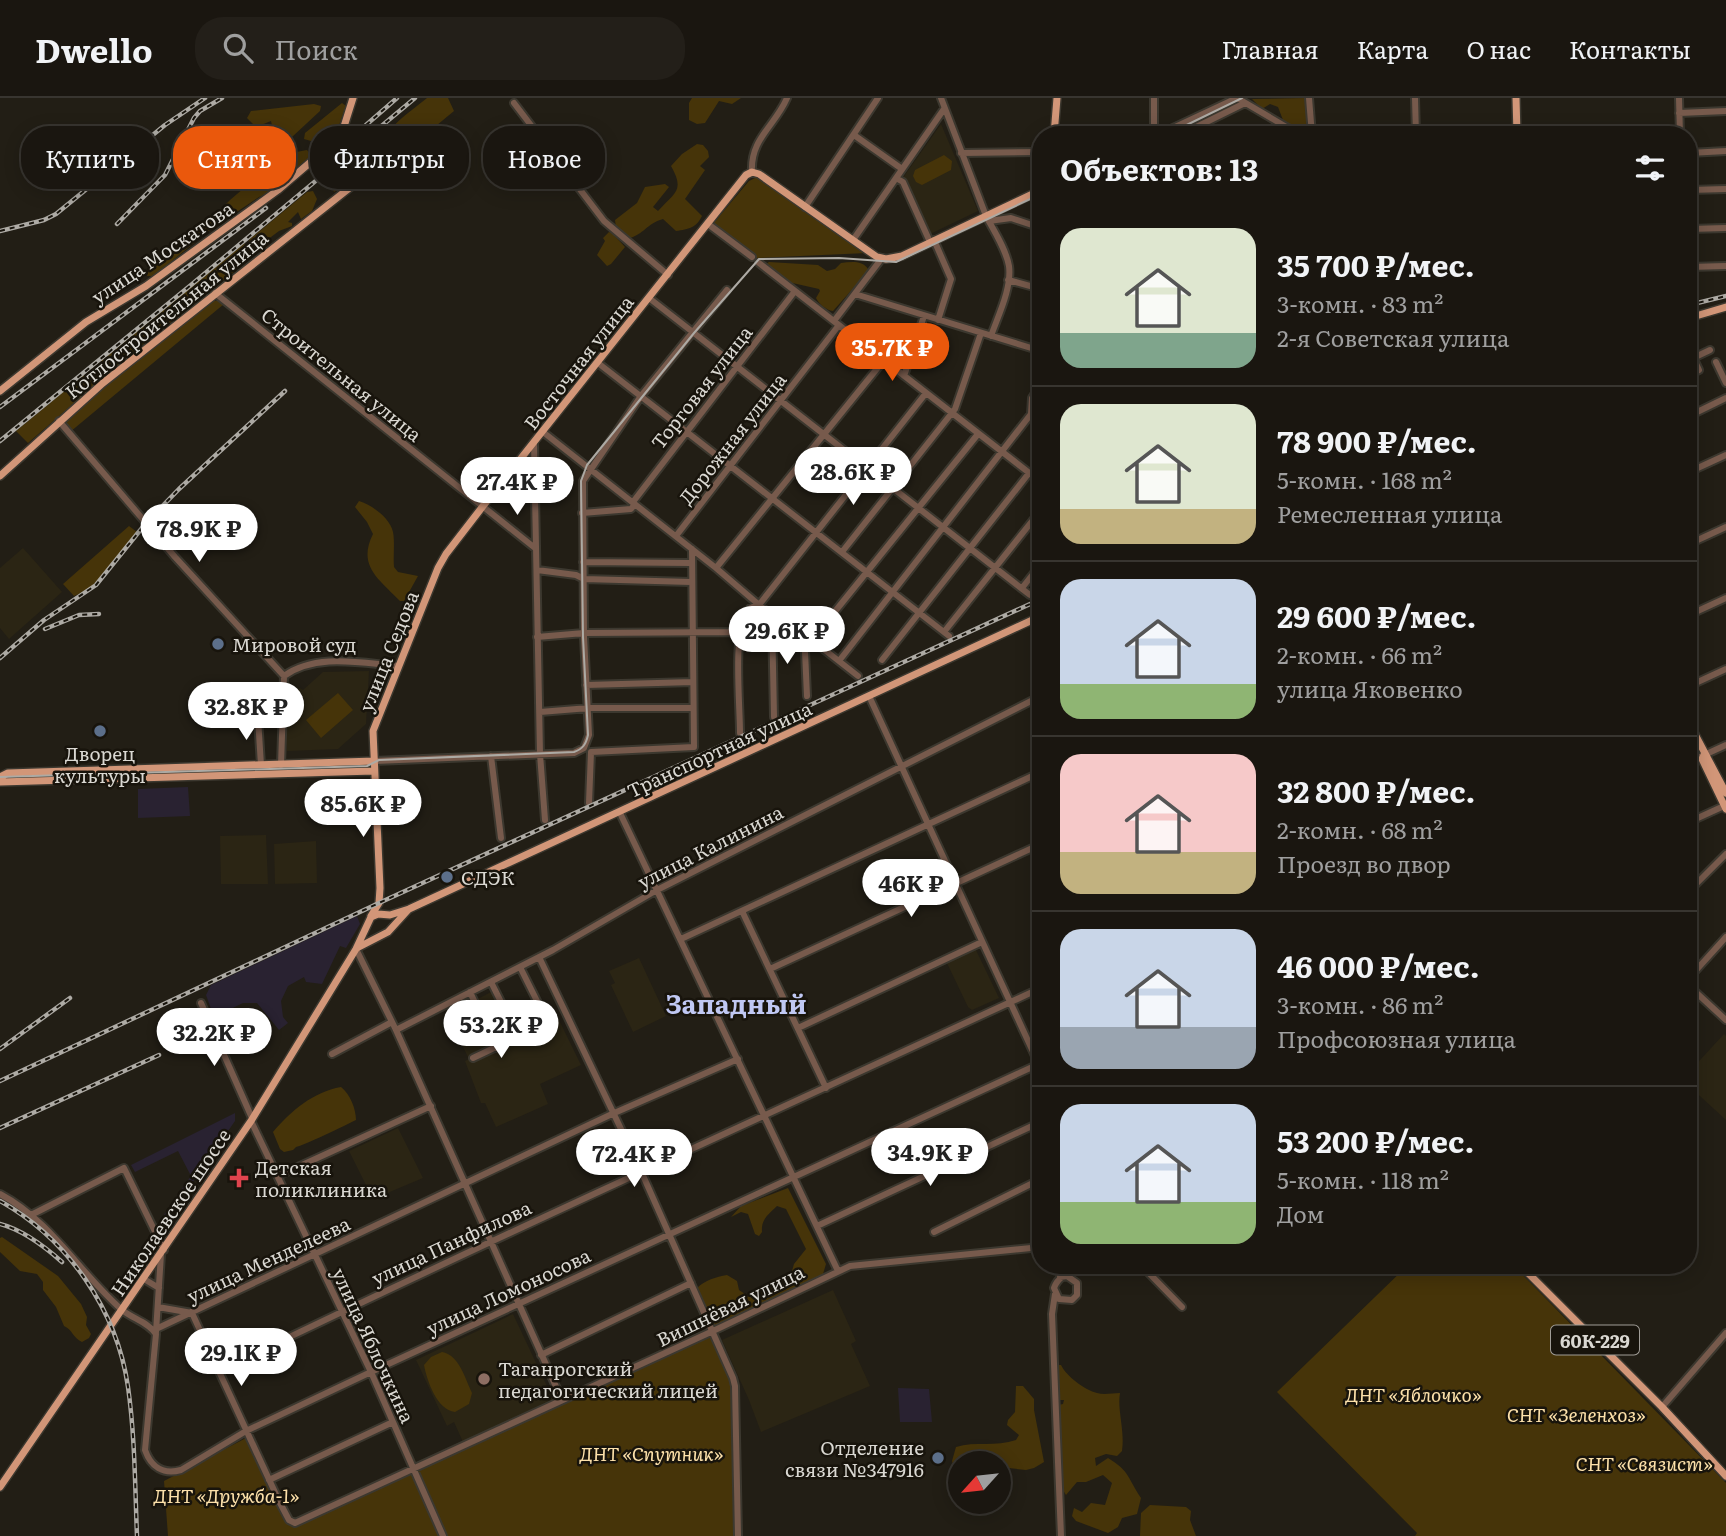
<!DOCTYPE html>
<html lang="ru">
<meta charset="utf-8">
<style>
body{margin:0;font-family:Literata,serif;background:#231f19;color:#f1f3f6;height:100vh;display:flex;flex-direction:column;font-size:26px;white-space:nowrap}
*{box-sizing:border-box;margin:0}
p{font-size:23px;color:#9f9f9f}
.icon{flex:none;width:38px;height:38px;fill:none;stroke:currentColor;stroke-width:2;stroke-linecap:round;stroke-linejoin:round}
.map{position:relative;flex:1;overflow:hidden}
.details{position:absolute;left:1032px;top:28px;width:665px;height:1148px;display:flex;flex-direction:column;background:#1a1610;border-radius:28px;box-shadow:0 4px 18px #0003,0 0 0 2px #383530}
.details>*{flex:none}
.banner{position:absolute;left:21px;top:28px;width:665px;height:63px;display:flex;gap:14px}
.needle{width:46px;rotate:243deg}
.buttons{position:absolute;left:948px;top:1353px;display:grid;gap:14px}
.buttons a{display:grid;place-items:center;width:63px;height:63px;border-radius:50%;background:#1a1610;box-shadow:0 4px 18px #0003,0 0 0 2px #383530;font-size:35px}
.price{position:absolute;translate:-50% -60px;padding:0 16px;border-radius:24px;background:#fff;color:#222;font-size:23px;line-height:46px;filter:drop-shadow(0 2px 4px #0008)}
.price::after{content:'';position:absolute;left:50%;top:42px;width:21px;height:16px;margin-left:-10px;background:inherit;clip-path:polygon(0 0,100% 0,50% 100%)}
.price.on{background:#ea580c;color:#fff}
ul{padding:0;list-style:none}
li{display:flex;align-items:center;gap:21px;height:175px;padding:0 28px}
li+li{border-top:2px solid #383530}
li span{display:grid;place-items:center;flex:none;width:196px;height:140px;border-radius:21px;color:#555}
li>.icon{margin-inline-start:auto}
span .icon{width:84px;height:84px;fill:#fffc;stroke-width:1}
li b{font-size:30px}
h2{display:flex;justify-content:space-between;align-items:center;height:84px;padding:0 28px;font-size:30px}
.pill{padding:0 24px;border-radius:28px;background:#1a1610;box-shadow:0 4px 18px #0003,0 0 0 2px #383530;font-size:24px;line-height:63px}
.pill.on{background:#ea580c;color:#fff}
header{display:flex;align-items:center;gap:42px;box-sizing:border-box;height:98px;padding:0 35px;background:#1a1610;border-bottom:2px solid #383530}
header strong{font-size:33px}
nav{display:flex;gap:38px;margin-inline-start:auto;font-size:24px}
.search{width:490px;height:63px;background:#231f19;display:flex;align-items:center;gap:18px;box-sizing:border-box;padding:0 24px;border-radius:28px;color:#9f9f9f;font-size:26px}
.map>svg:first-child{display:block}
</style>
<header>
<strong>Dwello</strong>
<div class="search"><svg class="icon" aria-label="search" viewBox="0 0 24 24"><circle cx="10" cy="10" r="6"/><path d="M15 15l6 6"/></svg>Поиск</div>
<nav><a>Главная</a><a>Карта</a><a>О нас</a><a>Контакты</a></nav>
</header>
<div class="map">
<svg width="1726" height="1438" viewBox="0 0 1726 1438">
<rect width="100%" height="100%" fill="#221e15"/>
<path fill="#292231" d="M 188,689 L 190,718 L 138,720 L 138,691 Z
M 357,818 L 360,826 L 346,850 L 340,848 L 322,886 L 306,884 L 304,879 L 288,888 L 281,903 L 283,919 L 288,925 L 279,932 L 257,905 L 243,905 L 214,919 L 206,897 L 211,887 Z
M 235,1015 L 235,1023 L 163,1127 L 159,1124 L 191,1078 L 178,1053 L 135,1074 L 131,1067 Z
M 898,1290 L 929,1291 L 932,1324 L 900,1324 Z"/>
<path fill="#2b2514" d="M 941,26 L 978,113 L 928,137 L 902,81 Z
M 23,450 L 62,494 L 9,541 L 0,530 L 0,470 Z
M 369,573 L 366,626 L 338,651 L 287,653 L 285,608 L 298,596 L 296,594 L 300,590 L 303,592 L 323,574 Z
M 266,737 L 268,786 L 221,786 L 220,738 Z
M 316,743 L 317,785 L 275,786 L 274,746 Z
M 975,850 L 999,900 L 972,912 L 968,909 L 946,863 Z
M 639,860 L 666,918 L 633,934 L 611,887 L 615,885 L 609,873 Z
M 493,893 L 516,937 L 557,918 L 581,967 L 540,986 L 548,1006 L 496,1029 L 485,1005 L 481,1005 L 465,963 L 469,961 L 447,917 Z
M 1724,936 L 1726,938 L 1726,1022 L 1689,988 L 1689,974 Z
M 398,1030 L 423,1080 L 373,1101 L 349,1053 Z
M 833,1192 L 856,1243 L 851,1246 L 870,1288 L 761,1334 L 749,1302 L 722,1242 Z
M 513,1216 L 553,1301 L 463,1344 L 454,1324 L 447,1328 L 416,1262 Z"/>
<path fill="#463409" d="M 427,0 L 448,0 L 454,13 L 425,37 L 408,42 C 402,54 397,65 382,62 C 376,34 408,16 427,0 Z
M 692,0 L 741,0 L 732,6 L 719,3 L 705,25 L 697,26 L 689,22 L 689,5 Z
M 1306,0 L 1306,29 L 1304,33 L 1301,33 L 1283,22 L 1278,9 L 1270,6 L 1262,11 L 1252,1 Z
M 342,5 L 346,8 L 338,30 L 331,38 L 311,43 L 304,41 L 305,35 Z
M 314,6 L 321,8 L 320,13 L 292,39 L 281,43 L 275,41 L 271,23 L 256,29 L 247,20 L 251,13 Z
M 697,46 L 703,47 L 708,53 L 709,59 L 700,68 L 705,72 L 685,101 L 702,118 C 696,130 689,131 676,133 L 663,121 C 646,126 645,136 627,141 L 616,130 L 615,122 L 637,105 L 645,89 L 665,86 L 669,89 L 653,109 L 658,113 C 675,94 685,93 671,68 L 682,56 Z
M 307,52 L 310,56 L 309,60 C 294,74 279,92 259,99 L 207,134 L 154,178 L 147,178 L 149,172 L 180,146 L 190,142 L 230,102 L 277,62 L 291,55 Z
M 944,57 L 952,63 L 951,72 L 922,87 L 916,84 L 913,78 L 915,72 Z
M 349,62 L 352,62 L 356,68 L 357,75 L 349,85 L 334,94 L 328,80 L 341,72 L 342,68 Z
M 759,78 L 867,155 L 756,160 L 712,127 L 749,83 Z
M 313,93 L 317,101 L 312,113 L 301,121 L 298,114 L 288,124 L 292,125 L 292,128 L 279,133 L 259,148 L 262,151 L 245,164 L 242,158 L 250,141 L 307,94 Z
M 609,134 L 612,135 L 625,149 L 611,166 L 607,168 L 597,157 L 605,143 L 603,140 Z
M 245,145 L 235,173 L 127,259 L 28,345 L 16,333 Z
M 769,164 L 818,167 L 827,173 L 835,171 L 841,165 C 851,164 862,162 868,171 L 865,177 L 833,213 C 826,212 819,206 816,200 L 820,193 L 819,191 L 788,184 L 766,166 Z
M 209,203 L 219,203 L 224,206 L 70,334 L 61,324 Z
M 359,403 C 372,407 390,420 393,434 C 395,445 393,458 394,469 L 398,474 L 418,478 L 404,503 L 400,503 C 379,481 357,468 373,436 L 367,424 L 355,409 Z
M 129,428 L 137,434 C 121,456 100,489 74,498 L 63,486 Z
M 338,595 L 353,612 L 321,640 L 306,622 Z
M 341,989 C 350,996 356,1011 356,1022 C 346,1027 303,1048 296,1049 L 293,1052 L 284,1054 L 280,1051 L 273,1034 C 291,1013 313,994 341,989 Z
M 788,1090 L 826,1166 L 823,1176 L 716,1229 L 710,1226 L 699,1203 L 697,1190 C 705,1182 716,1179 727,1177 L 737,1183 L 739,1192 L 748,1198 L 790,1180 L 794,1166 L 806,1151 L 786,1111 L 777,1108 C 768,1117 761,1121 762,1134 L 759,1138 L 755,1136 L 748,1116 L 741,1114 L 731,1119 L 741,1108 Z
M 2,1139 L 58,1178 L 81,1206 L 87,1219 L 86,1227 L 91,1236 L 89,1240 L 82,1244 C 73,1240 72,1231 64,1228 L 56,1209 L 43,1192 L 43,1184 L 37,1176 L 20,1173 L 0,1154 L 0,1140 Z
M 1408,1167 L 1513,1167 L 1726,1385 L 1726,1438 L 1415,1438 L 1417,1435 L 1277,1294 Z
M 710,1235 L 732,1286 L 736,1438 L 168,1438 L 164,1383 L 246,1340 L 286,1422 L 291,1427 L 299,1426 Z
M 442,1254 C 459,1257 465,1280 472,1295 L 469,1306 L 455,1314 C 437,1312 427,1283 424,1267 L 431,1259 Z
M 1057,1267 L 1061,1267 C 1066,1278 1085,1292 1097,1295 C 1104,1297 1113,1295 1120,1295 C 1117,1312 1125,1332 1122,1353 L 1117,1358 L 1106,1356 L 1095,1360 L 1096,1368 L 1108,1360 C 1130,1373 1128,1381 1141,1400 L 1137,1416 L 1122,1420 L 1118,1429 L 1108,1435 L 1076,1423 L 1072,1418 L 1074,1410 L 1082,1414 L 1091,1405 L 1105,1407 L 1112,1385 L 1103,1377 L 1086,1384 L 1077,1384 L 1066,1397 L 1061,1389 L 1054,1308 L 1063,1306 L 1064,1302 L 1057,1302 Z
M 1016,1288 L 1023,1288 L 1034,1301 L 1034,1312 L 1044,1364 L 1034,1370 L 1026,1372 L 999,1369 L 999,1365 L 961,1365 L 961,1372 L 954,1370 L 952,1363 L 956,1349 C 975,1343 996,1349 1016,1342 L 1019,1337 L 1007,1327 L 1008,1322 L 1015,1314 Z
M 1150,1407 L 1186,1409 L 1191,1413 L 1190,1422 L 1196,1438 L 1140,1438 L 1141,1415 Z"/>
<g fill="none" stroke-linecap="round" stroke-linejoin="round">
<g stroke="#3c382f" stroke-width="10">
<path id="minor" d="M 941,0 L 986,118 C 994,133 1006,151 1009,168 C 1012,190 998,218 991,238
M 1309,0 L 1312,37
M 1415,0 L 1416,37
M 1679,0 L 1680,37
M 514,5 L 604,123 L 668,177
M 1679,15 L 1726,13
M 854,37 L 902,71
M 1154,37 L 1154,0
M 1158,37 L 1237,0 L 1300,37
M 1180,37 L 1245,5
M 961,55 L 1041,54
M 1689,55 L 1726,53
M 362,73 L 386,76 L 398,86 L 450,44
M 752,74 C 750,41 775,28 787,0
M 896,80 L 903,84 L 930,144
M 1689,92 L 1726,91
M 805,109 L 878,0
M 989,123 L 1011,120 L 1041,130
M 708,126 L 752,159
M 1689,131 L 1726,130
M 853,142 L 944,11
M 934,142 L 951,181 L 938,222
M 759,165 L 1041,384
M 1689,169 L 1726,168
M 1008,182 L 1041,191
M 215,195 L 535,450
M 855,196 L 1041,253
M 649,200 L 1030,497
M 834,223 L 882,160
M 1689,251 L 1699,272 L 1689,277
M 1689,262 L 1710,252
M 1716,264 L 1726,285
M 598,265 L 949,538
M 904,278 L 924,218
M 1689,318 L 1726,300
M 59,323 L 175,459 L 284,578
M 543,334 L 716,470 L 772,518 L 812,542 L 858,578
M 534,345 L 540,656 L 545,722
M 1689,374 L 1726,357
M 633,404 L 795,193
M 582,415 L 631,411 L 635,406
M 676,438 L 839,227
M 1689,446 L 1726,429
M 842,454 L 955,311 L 981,235
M 583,464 L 691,465
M 716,470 L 884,262
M 537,472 L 576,477 L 584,481 L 691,484
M 1022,490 L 1041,466
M 1689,517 L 1726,500
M 772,518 L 774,619
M 944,534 L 1041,412
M 537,539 L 584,535 L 739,534
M 882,562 L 1029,375
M 839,563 L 1031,316 L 1032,300 L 1039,289
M 586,587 L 693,584
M 1689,588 L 1726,571
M 807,598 L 805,553 L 812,542 L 978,336
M 869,598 L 1041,971
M 540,614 L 589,610 L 693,610
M 258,620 L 261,667
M 740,635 C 740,606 733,538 746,515 C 749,510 753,508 759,507 L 926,295
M 491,658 L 501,740
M 374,663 L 574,655 L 584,650 L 589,637 L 584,539 L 583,383 L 641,298 L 727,192
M 1689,664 L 1726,647
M 281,667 L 284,578 C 316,555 360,565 398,568
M 589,705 L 591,654 L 694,649 L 692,451
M 620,715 L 838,1173
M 1689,724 L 1724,708
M 1689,793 L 1726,756
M 742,813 L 826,990
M 681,841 L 1041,674
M 356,851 L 396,932 L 562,1302
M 539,859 L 641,1073 L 733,1280 L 735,1288 L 738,1438
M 770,871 L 1041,746
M 1689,880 L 1726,839
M 491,884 L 516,934 L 545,919 L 520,869
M 1689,888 L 1726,922
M 470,894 L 496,950
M 201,905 L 252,1020
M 798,930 L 982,844
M 396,932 L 553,852 L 657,792 L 1041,598
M 332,956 L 392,924
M 473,960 L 517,939
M 251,1023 L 371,1274 L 443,1438
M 278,1078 L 431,1008
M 0,1096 C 51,1123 79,1174 121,1211 C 132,1221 147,1223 156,1236 L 145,1352 C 151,1369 163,1377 181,1372 L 246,1333 L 371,1274 L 1041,965
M 31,1117 L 124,1070 L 164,1152
M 817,1128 L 1032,1028
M 934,1134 L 1041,1081
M 1141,1167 L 1182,1209
M 1060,1179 L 1067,1178 L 1077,1185 L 1077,1197 L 1072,1202 L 1059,1201 L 1054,1190 C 1058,1177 1073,1173 1085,1167
M 144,1181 L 159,1190
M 1055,1196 L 1052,1216 L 1061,1438
M 158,1209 L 192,1215 L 279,1403 L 289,1422 L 295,1425 L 713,1233 L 850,1168 L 1041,1149
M 156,1231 L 612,1016 L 738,961
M 156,1234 L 161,1156
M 541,1257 L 691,1185
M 219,1273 C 491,1141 767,1017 1041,890
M 1662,1309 L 1726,1235
M 269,1382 L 393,1324"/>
</g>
<g stroke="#3c382f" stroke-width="10">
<path id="major" d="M 1516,0 L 1517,37
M 1054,37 L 1057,0
M 1689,220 L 1726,209
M 1041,281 L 1039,289 L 1041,313
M 0,293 L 86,224 L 146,188 L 278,92 L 341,38 L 353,0
M 0,378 L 103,285 L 357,84 C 370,68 351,51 341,38
M 1689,625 L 1726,695
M 1704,657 L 1702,661 L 1726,711
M 0,679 L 8,675 L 374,663
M 0,684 L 374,673
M 371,818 L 379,805 L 380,790 L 373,633 L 438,470 L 446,456 L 483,408 L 746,77 L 752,74 L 759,76 L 877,159 L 886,161 L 902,158 L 1041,92
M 357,850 L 388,834 L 408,812
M 1520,1167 L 1662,1309 L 1726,1378
M 0,1389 L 251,1023 L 356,851 L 371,819 L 378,816 L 390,817 L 409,811 L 1041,518"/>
</g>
<use href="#minor" stroke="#775a4c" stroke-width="6"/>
<use href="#major" stroke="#d29678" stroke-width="7"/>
<path stroke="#adaaa4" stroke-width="2" d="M 1166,37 L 1242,0
M 0,679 L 367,668 L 379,662 L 574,654 C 583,651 586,646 588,637 L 583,539 L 581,383 L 587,367 L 694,235 L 759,161 L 839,160 L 896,164 L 1041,96"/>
<g stroke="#adaaa4" stroke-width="4.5">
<path id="rail" d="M 366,27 L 397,0
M 117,126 L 165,77 L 194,20 L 200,13 L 222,0
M 0,133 L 44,122 L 56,116 L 165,27 L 205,0
M 1689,207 L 1726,198
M 0,309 L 266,110
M 0,343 L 191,187 L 415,0
M 45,531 L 79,517 L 99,516
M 0,560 L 44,522 L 96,487 L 146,425 L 179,391 L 285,293
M 0,951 L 70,900
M 0,983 L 379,805 L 1041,501
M 0,1030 L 159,957
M 0,1103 C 68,1141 117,1212 128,1289 C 135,1338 135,1389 137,1438
M 0,1126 C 23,1132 44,1148 62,1164"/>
</g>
<use href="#rail" stroke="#18140c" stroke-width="2" stroke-dasharray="5" stroke-linecap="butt"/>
</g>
<g fill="#5c6f8a" stroke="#18140c" stroke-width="2.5">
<circle cx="218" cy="546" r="7"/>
<circle cx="100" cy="633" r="7"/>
<circle cx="447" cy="779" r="7"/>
<circle cx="938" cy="1360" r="7"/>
</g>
<path fill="#e0444e" stroke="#18140c" stroke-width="2.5" d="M235.5 1069.5h7v7h7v7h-7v7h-7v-7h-7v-7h7z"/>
<circle fill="#8d6e63" stroke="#18140c" stroke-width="2.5" cx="484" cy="1281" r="7"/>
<g text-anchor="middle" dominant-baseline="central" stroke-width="5" stroke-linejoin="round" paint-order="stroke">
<rect fill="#18140c" stroke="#a09d97" stroke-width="2" x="1551" y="1227.5" width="88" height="29" rx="5"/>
<g font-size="18" font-weight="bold" fill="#dad8d2">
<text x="1595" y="1242">60К-229</text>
</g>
<g font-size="19" fill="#dad8d2" stroke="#18140c">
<text transform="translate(162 154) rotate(-34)">улица Москатова</text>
<text transform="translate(166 216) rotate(-39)">Котлостроительная улица</text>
<text transform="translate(578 264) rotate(-52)">Восточная улица</text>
<text transform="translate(342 276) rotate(39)">Строительная улица</text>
<text transform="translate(701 289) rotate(-52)">Торговая улица</text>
<text transform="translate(732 340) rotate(-52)">Дорожная улица</text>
<text transform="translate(388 553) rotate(-68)">улица Седова</text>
<text transform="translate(719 651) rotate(-25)">Транспортная улица</text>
<text transform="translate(710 748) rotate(-27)">улица Калинина</text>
<text transform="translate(170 1114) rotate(-56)">Николаевское шоссе</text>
<text transform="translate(451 1144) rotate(-25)">улица Панфилова</text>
<text transform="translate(268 1161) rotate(-25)">улица Менделеева</text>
<text transform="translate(508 1193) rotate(-25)">улица Ломоносова</text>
<text transform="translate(730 1207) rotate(-26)">Вишнёвая улица</text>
<text transform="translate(374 1247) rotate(65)">улица Яблочкина</text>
</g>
<g font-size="19" fill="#dad8d2" stroke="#18140c" text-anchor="start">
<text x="232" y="546">Мировой суд</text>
<text x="100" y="655" text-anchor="middle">Дворец<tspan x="100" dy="22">культуры</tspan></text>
<text x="461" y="779">СДЭК</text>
<text x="255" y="1069">Детская<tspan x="255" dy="22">поликлиника</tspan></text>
<text x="498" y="1270">Таганрогский<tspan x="498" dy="22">педагогический лицей</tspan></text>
<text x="924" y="1349" text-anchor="end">Отделение<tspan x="924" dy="22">связи №347916</tspan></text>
</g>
<g font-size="19" font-style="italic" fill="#fde1aa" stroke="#18140c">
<text x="1413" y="1296">ДНТ «Яблочко»</text>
<text x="1576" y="1316">СНТ «Зеленхоз»</text>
<text x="651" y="1355">ДНТ «Спутник»</text>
<text x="1644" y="1365">СНТ «Связист»</text>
<text x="226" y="1397">ДНТ «Дружба-1»</text>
</g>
<g font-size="26" font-weight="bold" fill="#c0c8f3" stroke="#18140c">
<text x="736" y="904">Западный</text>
</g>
</g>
</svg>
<div class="buttons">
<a><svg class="needle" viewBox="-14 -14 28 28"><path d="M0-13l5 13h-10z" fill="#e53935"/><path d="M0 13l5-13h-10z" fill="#9f9f9f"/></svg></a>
</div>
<b class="price on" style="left:892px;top:285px">35.7K ₽</b>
<b class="price" style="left:853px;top:409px">28.6K ₽</b>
<b class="price" style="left:517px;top:419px">27.4K ₽</b>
<b class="price" style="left:199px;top:466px">78.9K ₽</b>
<b class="price" style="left:787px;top:568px">29.6K ₽</b>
<b class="price" style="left:246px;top:644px">32.8K ₽</b>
<b class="price" style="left:363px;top:741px">85.6K ₽</b>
<b class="price" style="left:911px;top:821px">46K ₽</b>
<b class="price" style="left:501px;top:962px">53.2K ₽</b>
<b class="price" style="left:214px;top:970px">32.2K ₽</b>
<b class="price" style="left:930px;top:1090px">34.9K ₽</b>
<b class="price" style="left:634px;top:1091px">72.4K ₽</b>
<b class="price" style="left:241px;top:1290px">29.1K ₽</b>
<div class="banner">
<a class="pill">Купить</a>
<a class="pill on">Снять</a>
<a class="pill">Фильтры</a>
<a class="pill">Новое</a>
</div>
<section class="details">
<h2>Объектов: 13<svg class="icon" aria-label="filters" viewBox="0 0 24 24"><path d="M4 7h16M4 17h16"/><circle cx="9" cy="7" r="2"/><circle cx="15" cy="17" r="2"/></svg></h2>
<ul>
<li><span style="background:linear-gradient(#dfe7d0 75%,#7fa58c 0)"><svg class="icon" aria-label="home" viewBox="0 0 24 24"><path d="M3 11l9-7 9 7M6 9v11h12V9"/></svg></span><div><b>35 700 ₽/мес.</b><p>3-комн. · 83 m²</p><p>2-я Советская улица</p></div></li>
<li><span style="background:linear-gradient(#dfe7d0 75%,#c2b280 0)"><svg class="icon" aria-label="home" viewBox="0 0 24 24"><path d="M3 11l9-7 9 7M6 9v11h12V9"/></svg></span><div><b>78 900 ₽/мес.</b><p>5-комн. · 168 m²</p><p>Ремесленная улица</p></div></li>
<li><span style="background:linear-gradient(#c9d6e8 75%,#8fb573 0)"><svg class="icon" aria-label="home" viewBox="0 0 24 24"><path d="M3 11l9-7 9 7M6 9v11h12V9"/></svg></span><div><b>29 600 ₽/мес.</b><p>2-комн. · 66 m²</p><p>улица Яковенко</p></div></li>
<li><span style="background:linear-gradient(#f6c9c9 70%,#c2b280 0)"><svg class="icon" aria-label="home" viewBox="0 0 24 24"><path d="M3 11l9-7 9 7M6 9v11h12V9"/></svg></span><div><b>32 800 ₽/мес.</b><p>2-комн. · 68 m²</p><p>Проезд во двор</p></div></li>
<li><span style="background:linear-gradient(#c9d6e8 70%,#9aa5b1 0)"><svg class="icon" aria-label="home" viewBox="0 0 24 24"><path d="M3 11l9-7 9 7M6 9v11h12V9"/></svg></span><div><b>46 000 ₽/мес.</b><p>3-комн. · 86 m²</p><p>Профсоюзная улица</p></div></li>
<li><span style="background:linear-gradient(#c9d6e8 70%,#8fb573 0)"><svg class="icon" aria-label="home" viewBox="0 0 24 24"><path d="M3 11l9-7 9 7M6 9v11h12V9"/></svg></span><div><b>53 200 ₽/мес.</b><p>5-комн. · 118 m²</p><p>Дом</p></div></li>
</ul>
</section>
</div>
